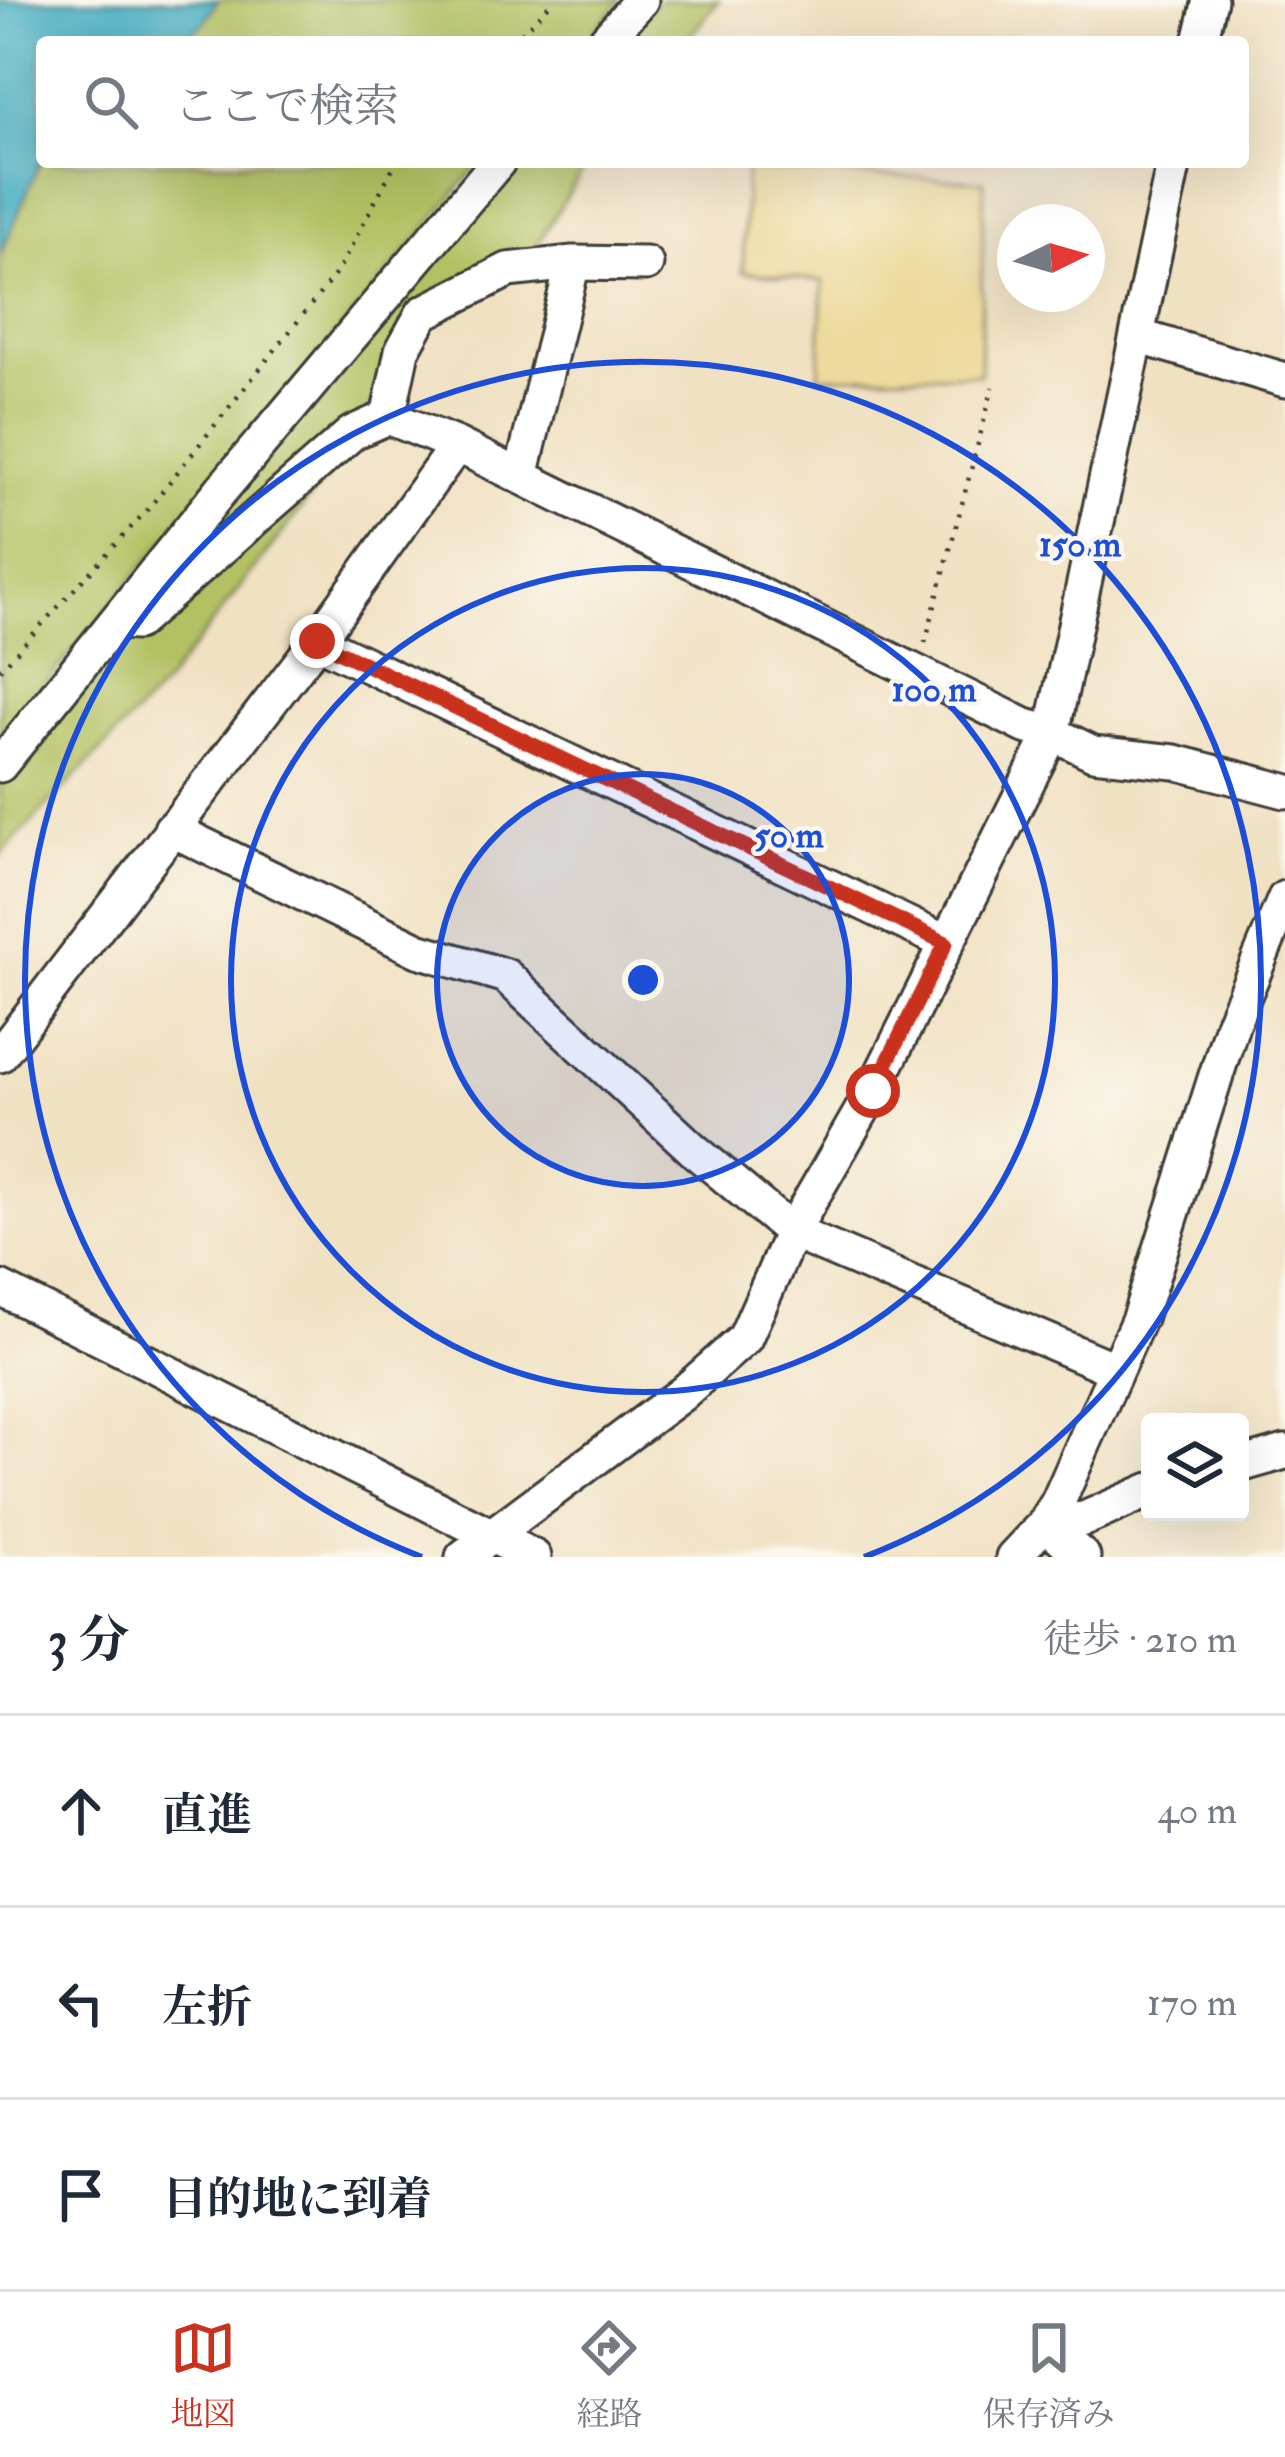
<!DOCTYPE html>
<html lang="ja">
<head>
<meta charset="utf-8">
<style>
  :root { --surface:#fff; --page:#f2f2f3; --text:#1f2937; --muted:#747a83; --line:#e0e1e3; --accent:#c8321e }
  body { margin:0; font-family:"IM FELL Double Pica","Noto Serif JP",serif; background:var(--page); color:var(--text) }
  .controls { position:absolute; right:36px; bottom:36px; display:grid; overflow:hidden; border-radius:12px; box-shadow:0 12px 48px #0002 }
  .controls button { width:108px; height:108px; display:grid; place-items:center; padding:0; border:0; border-bottom:3px solid var(--line); background:var(--surface); color:var(--text); font:60px sans-serif }
  .compass { position:absolute; left:997px; top:204px; width:108px; height:108px; border-radius:50%; background:var(--surface); box-shadow:0 12px 48px #0002; rotate:85deg }
  .stop { position:absolute; width:36px; height:36px; margin:-27px; border:9px solid #c8321e; border-radius:50%; background:#fff }
  .stop.end { background:#c8321e; border-color:#fff; box-shadow:0 3px 12px #0008 }
  .list { margin:0; padding:0; list-style:none }
  h2 { display:flex; justify-content:space-between; align-items:center; height:156px; margin:0; padding:0 48px; font-size:51px }
  h2 small { font-size:39px; font-weight:400; color:var(--muted) }
  .list li { display:grid; grid-template-columns:78px 1fr auto; gap:36px; align-items:center; box-sizing:border-box; height:192px; padding:0 48px; border-top:3px solid var(--line) }
  .list b { display:block; font-size:45px; white-space:nowrap }
  .list em { font-size:39px; font-style:normal; color:var(--muted) }
  .icon { flex:none; width:66px; height:66px; fill:none; stroke:currentColor; stroke-width:2; stroke-linecap:round; stroke-linejoin:round }
  .map { position:relative; flex:none; width:1285px; height:1557px; overflow:hidden }
  .search { position:absolute; background:var(--surface); box-shadow:0 12px 48px #0002; left:36px; right:36px; top:36px; height:132px; display:flex; align-items:center; gap:30px; box-sizing:border-box; padding:0 42px; border-radius:12px; color:var(--muted); font-size:45px }
  .sheet { height:732px; background:var(--surface) }
  nav { display:flex; justify-content:space-around; align-items:center; box-sizing:border-box; height:168px; border-top:3px solid var(--line); background:var(--surface); font-size:33px; color:var(--muted) }
  nav a { display:grid; justify-items:center; gap:6px }
  nav .on { color:var(--accent) }
  .map>svg:first-child { display:block }
  .green { fill:#b3c163; stroke:#686e40; stroke-width:3 }
  .sand { fill:#eeda9e; stroke:#857b5d; stroke-width:3 }
  .water { fill:#43adc2; stroke:#30646f; stroke-width:3 }
  .lines { fill:none; stroke-linecap:round; stroke-linejoin:round }
  .minor-casing { stroke:#3c3a35; stroke-width:39 }
  .path { stroke:#3c3a35; stroke-width:4.5; stroke-dasharray:3 9; stroke-linecap:butt }
  .minor { stroke:#fff; stroke-width:33 }
  .route { stroke:#c8321e; stroke-width:15 }
  .ring { fill:none; stroke:#1d4ed8; stroke-width:6 }
  .centre { fill:#1d4ed8; stroke:#fbf7ec; stroke-width:6 }
  .ring-label { font-size:36px; text-anchor:middle; font-weight:bold; fill:#1d4ed8; stroke:#fbf7ec; stroke-width:9; stroke-linejoin:round; paint-order:stroke }
</style>
</head>
<body>
<div class="map">
<svg width="1285" height="1557" viewBox="0 0 1285 1557">
  <rect width="100%" height="100%" fill="#fbf7ec"/>
  <filter id="ink" filterUnits="userSpaceOnUse"><feTurbulence type="fractalNoise" baseFrequency=".00833" numOctaves="2"/><feDisplacementMap in="SourceGraphic" scale="24" xChannelSelector="R" yChannelSelector="G"/><feConvolveMatrix kernelMatrix="1 2 1 2 8 2 1 2 1" color-interpolation-filters="sRGB"/></filter>
  <filter id="wash" filterUnits="userSpaceOnUse"><feTurbulence type="fractalNoise" baseFrequency=".004" numOctaves="4" result="noise"/><feDisplacementMap in="SourceGraphic" scale="48" xChannelSelector="R" yChannelSelector="G"/><feGaussianBlur stdDeviation="2.7" result="paint"/><feColorMatrix in="noise" values="0 0 0 0 0 0 0 0 0 0 0 0 0 0 0 0 0 1.4 0 .05"/><feComposite in="paint" operator="in"/></filter>
  <g filter="url(#wash)">
    <rect width="100%" height="100%" fill="#f0e1c2"/>
    <path class="green" d="M218 0H621L585 42H179L203 24Z
      M658 0H719L685 42H621Z
      M42 157V162H481L0 738V256Z
      M516 162H588L532 253 444 292 382 406 145 606 415 276Z
      M336 464 163 686 0 855V782L113 648 171 610Z"/>
    <path class="sand" d="M746 170 984 181 980 374 819 377 823 281 743 272Z"/>
    <path class="water" d="M0 0H218L203 24 179 42H42V157L0 256Z"/>
  </g>
  <g filter="url(#ink)">
    <g class="lines">
      <defs>
        <path id="minor" d="M604 42 641 0
          M1200 42 1210 0
          M1137 336 1285 380
          M388 417 402 351 423 313 508 270 573 263 646 264
          M521 476 573 263
          M118 622 136 623 352 433 388 417 457 445 1025 726 1052 733 1093 753 1175 762 1285 791
          M317 641 947 943
          M0 765 222 489 498 162
          M171 829 418 950 506 976 695 1151 792 1232 1116 1370
          M0 1055 317 641 457 445
          M0 1288 534 1557
          M1240 1465 1285 1452
          M1045 1523 1084 1519 1150 1490
          M1045 1523 1083 1557
          M463 1557 682 1394 745 1338 792 1232 873 1091 1052 733 1174 162
          M1013 1557 1045 1523 1058 1502 1139 1318 1233 1022 1285 898"/>
      </defs>
      <use href="#minor" class="minor-casing"/>
      <path class="path" d="M513 42 554 0
        M925 643 993 387
        M0 670 148 509 338 271 396 162"/>
      <use href="#minor" class="minor"/>
    </g>
  </g>
  <g class="lines" filter="url(#ink)">
    <path class="route" d="M317 641 946 943 873 1091"/>
  </g>
  <circle cx="643" cy="980" r="206" fill="#1d4ed8" fill-opacity=".12"/>
  <g class="ring">
    <circle cx="643" cy="980" r="206"/>
    <circle cx="643" cy="980" r="412"/>
    <path d="M422 1557A618 618 0 1 1 864 1557"/>
  </g>
  <circle cx="643" cy="980" r="18" class="centre"/>
  <g class="ring-label">
    <text x="1080" y="556">150 m</text>
    <text x="934" y="701">100 m</text>
    <text x="789" y="847">50 m</text>
  </g>
</svg>
<div class="controls">
<button><svg class="icon" aria-label="layers" viewBox="0 0 24 24"><path d="M12 4l9 5-9 5-9-5zM3 14l9 5 9-5"/></svg></button>
</div>
<svg class="compass" viewBox="-18 -18 36 36"><path d="M0-13l5 13h-10z" fill="#e53935"/><path d="M0 13l5-13h-10z" fill="#747a83"/></svg>
<div class="stop" style="left:873px;top:1091px"></div>
<div class="stop end" style="left:317px;top:641px"></div>
<div class="search"><svg class="icon" aria-label="search" viewBox="0 0 24 24"><circle cx="10" cy="10" r="6"/><path d="M15 15l6 6"/></svg>ここで検索</div>
</div>
<section class="sheet">
<h2>3 分<small>徒歩 · 210 m</small></h2>
<ul class="list">
<li><svg class="icon" aria-label="ahead" viewBox="0 0 24 24"><path d="M12 20V5M6 11l6-6 6 6"/></svg><div><b>直進</b></div><em>40 m</em></li>
<li><svg class="icon" aria-label="left" viewBox="0 0 24 24"><path d="M17 20v-9H6M10 6l-5 5 5 5"/></svg><div><b>左折</b></div><em>170 m</em></li>
<li><svg class="icon" aria-label="arrive" viewBox="0 0 24 24"><path d="M6 21V4h12l-3 4 3 4H6"/></svg><div><b>目的地に到着</b></div></li>
</ul>
</section>
<nav>
<a class="on"><svg class="icon" aria-label="map" viewBox="0 0 24 24"><path d="M3 6l6-2 6 2 6-2v14l-6 2-6-2-6 2zM9 4v14M15 6v14"/></svg>地図</a>
<a><svg class="icon" aria-label="directions" viewBox="0 0 24 24"><path d="M12 3l9 9-9 9-9-9zM9 14v-3h6M13 9l2 2-2 2"/></svg>経路</a>
<a><svg class="icon" aria-label="saved" viewBox="0 0 24 24"><path d="M7 4h10v16l-5-4-5 4z"/></svg>保存済み</a>
</nav>
</body>
</html>
